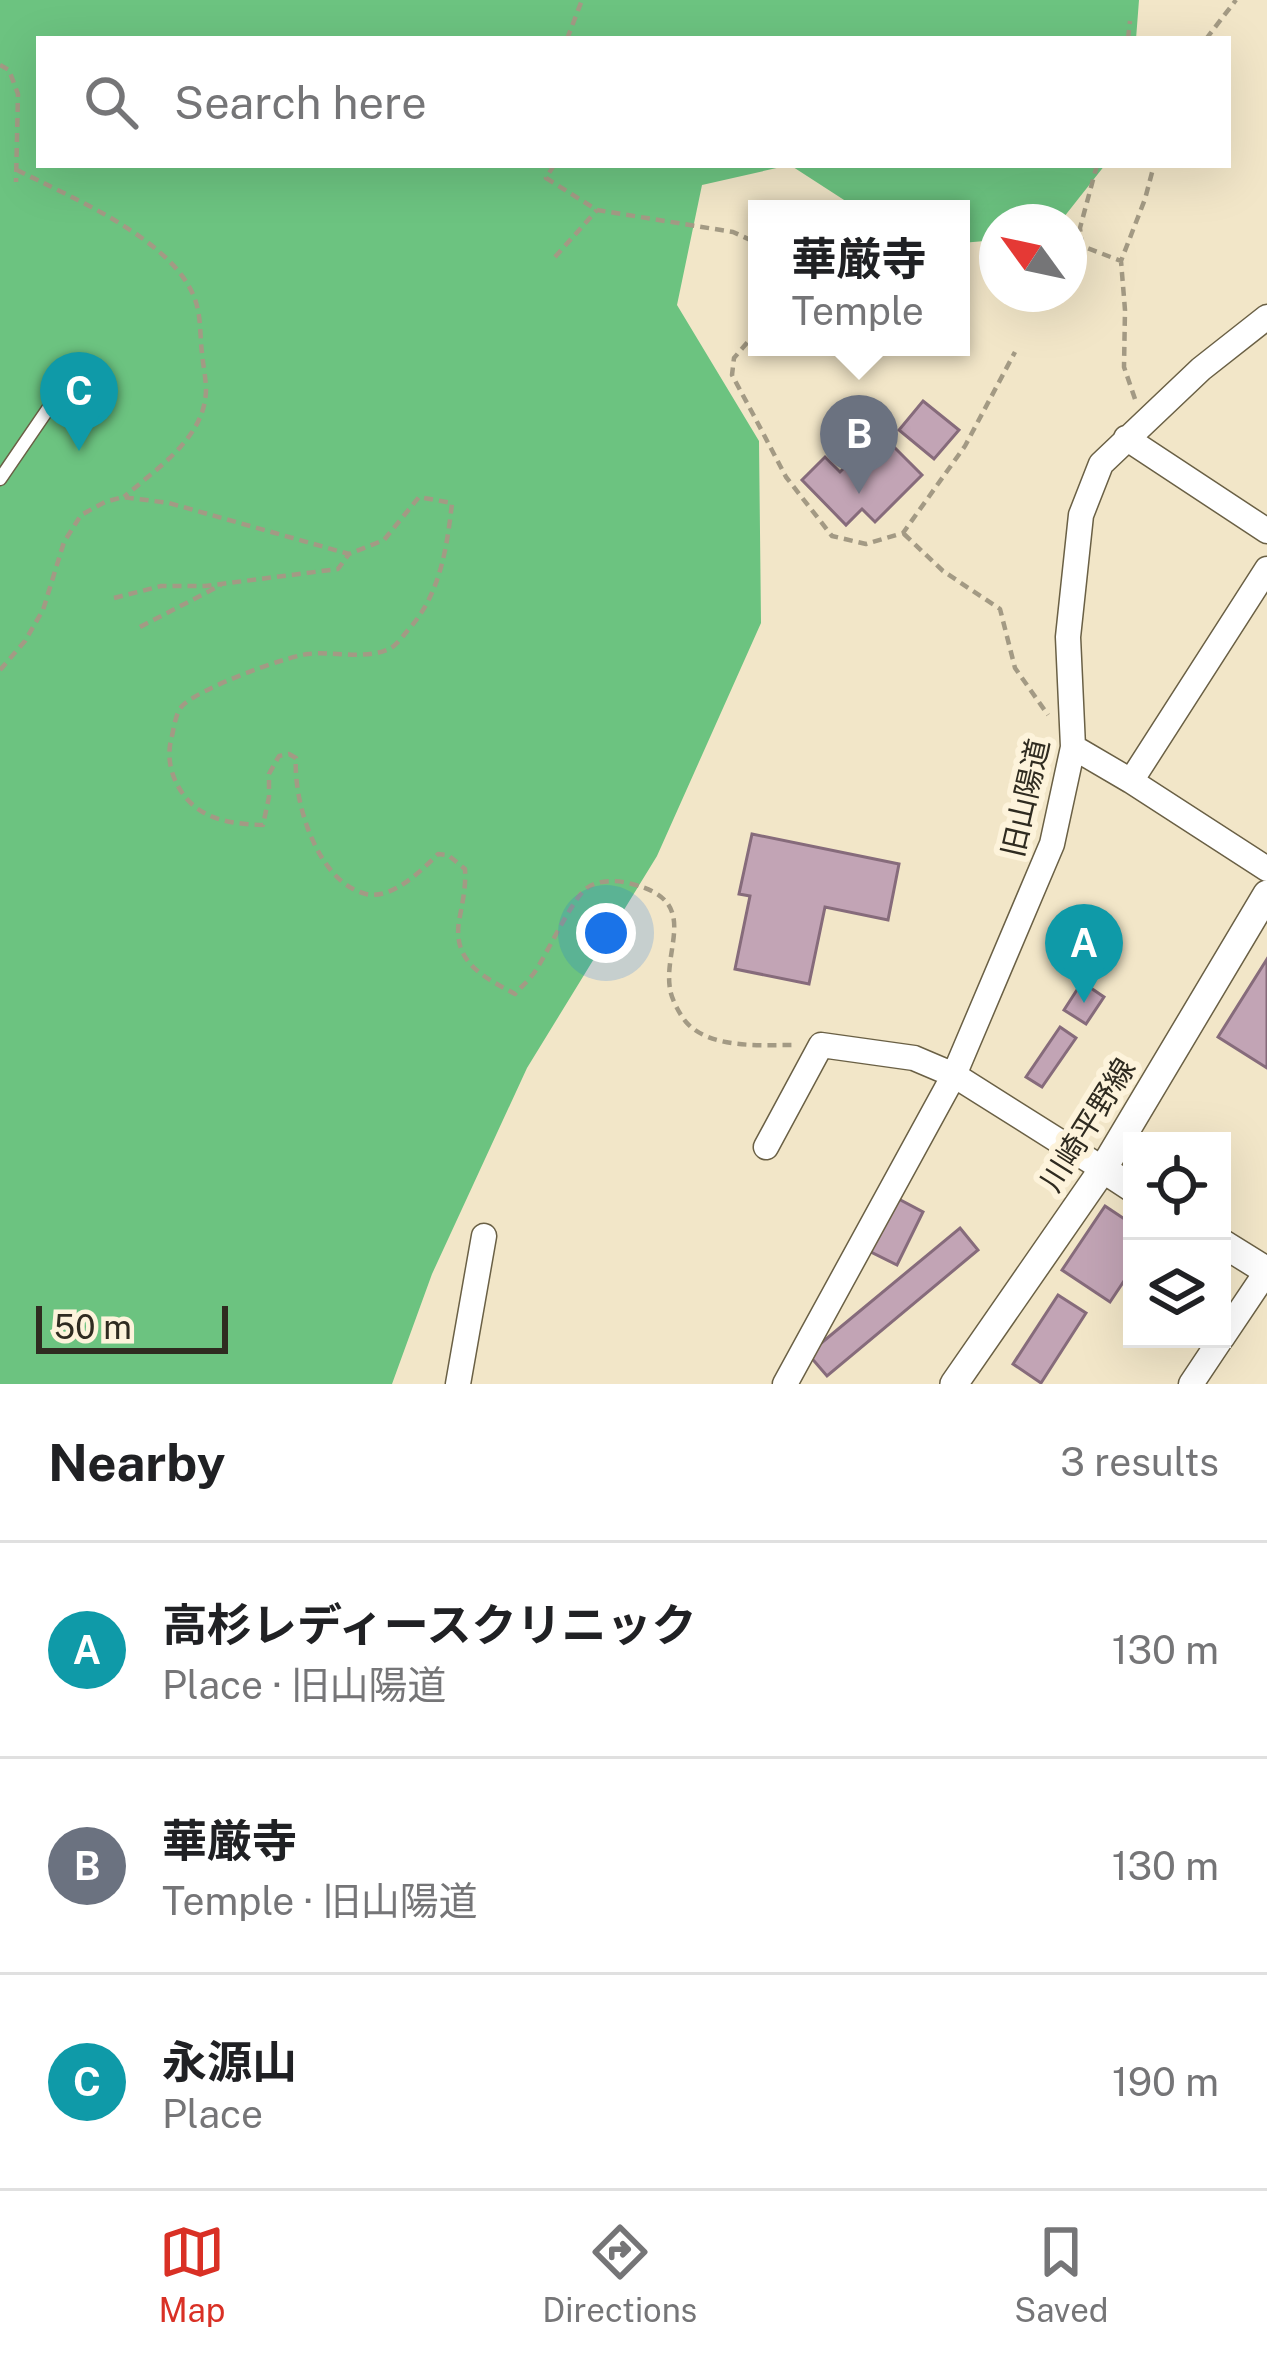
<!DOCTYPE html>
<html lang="en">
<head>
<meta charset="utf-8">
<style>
  :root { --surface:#fff; --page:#f6f6f6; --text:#202124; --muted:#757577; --line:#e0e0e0; --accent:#d93025 }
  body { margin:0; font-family:"Public Sans","Noto Sans JP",sans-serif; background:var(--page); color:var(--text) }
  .controls { position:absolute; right:36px; bottom:36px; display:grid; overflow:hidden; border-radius:0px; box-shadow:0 12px 48px #0002 }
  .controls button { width:108px; height:108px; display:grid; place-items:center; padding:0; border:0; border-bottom:3px solid var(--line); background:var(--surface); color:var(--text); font:60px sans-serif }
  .compass { position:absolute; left:979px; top:204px; width:108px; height:108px; border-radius:50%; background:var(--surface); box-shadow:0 12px 48px #0002; rotate:303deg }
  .scale { position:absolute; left:36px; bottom:30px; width:192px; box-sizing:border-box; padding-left:12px; border:6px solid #2f2b20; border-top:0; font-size:33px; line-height:42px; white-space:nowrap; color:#2f2b20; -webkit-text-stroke:9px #fdf3db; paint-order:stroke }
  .you { position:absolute; left:606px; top:933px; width:42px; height:42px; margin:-30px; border:9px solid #fff; border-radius:50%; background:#1a73e8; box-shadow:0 0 0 18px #1a73e833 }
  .badge { display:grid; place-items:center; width:78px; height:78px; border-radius:50%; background:var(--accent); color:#fff; font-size:39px; font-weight:700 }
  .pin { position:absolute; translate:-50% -99px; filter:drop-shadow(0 3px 6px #0008) }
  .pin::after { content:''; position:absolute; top:63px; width:42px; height:36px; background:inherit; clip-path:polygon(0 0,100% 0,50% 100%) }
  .popup { position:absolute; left:748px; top:200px; width:222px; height:156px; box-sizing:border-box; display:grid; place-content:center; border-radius:0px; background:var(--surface); filter:drop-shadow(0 3px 9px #0005); font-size:39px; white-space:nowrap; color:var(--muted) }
  .popup b { font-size:45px; color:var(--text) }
  .popup::after { content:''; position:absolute; left:50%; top:100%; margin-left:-24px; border:24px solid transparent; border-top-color:var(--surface) }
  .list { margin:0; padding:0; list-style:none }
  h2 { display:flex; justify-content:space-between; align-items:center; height:156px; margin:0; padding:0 48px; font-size:51px }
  h2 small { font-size:39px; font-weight:400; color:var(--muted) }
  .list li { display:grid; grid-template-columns:78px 1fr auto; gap:36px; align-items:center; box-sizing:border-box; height:216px; padding:0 48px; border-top:3px solid var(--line) }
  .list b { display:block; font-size:45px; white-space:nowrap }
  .list p { margin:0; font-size:39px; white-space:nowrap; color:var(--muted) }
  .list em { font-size:39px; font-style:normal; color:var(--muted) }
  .icon { flex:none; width:66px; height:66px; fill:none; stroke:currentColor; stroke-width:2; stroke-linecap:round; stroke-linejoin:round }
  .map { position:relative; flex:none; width:1267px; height:1384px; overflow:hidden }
  .search { position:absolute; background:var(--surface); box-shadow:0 12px 48px #0002; left:36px; right:36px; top:36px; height:132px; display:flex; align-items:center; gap:30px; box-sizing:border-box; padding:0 42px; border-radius:0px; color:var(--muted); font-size:45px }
  .sheet { height:804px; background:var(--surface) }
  nav { display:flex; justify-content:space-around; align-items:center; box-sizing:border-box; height:168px; border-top:3px solid var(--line); background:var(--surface); font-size:33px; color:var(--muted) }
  nav a { display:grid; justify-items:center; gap:6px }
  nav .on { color:var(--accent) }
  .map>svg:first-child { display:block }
  .forest { fill:#6cc380 }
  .building { fill:#c2a4b5; stroke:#866b7b; stroke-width:3 }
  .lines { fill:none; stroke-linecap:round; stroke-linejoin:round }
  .service-casing { stroke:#6a6045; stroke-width:15 }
  .minor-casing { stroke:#6a6045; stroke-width:27 }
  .tertiary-casing { stroke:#6a6045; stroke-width:30 }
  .path { stroke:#a39a84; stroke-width:4.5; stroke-dasharray:9 6; stroke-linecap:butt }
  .service { stroke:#fff; stroke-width:12 }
  .minor { stroke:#fff; stroke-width:24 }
  .tertiary { stroke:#fff; stroke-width:27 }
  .labels { text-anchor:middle; stroke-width:12; stroke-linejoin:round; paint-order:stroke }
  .street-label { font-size:30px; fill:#2f2b20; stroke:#fdf3db }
</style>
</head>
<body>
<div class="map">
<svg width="1267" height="1384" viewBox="0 0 1267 1384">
  <rect width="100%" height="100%" fill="#f2e6c8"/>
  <path class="forest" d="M0 0H1139L1136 39H39V165H1105L1060 222H997V240L961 243V209H858L790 165 702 185 677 305 759 441 761 623 657 856 527 1068 432 1274 392 1384H0Z"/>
  <path class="building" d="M923 401 959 430 934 459 899 430Z
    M888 441 922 475 875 522 862 509 846 525 802 480 825 457 840 472 855 457 869 460Z
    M752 834 899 864 888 920 825 907 809 984 735 969 750 896 739 894Z
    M1267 959V1068L1218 1037Z
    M1082 982 1104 997 1086 1024 1064 1010Z
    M1060 1027 1076 1038 1042 1087 1026 1077Z
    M893 1196 923 1212 897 1265 867 1250Z
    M1105 1206 1132 1224V1269L1110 1302 1062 1270Z
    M960 1228 978 1250 827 1376 808 1354Z
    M1058 1295 1086 1313 1041 1383 1013 1364Z"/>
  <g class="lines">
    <defs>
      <path id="service" d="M0 479 50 406"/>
      <path id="minor" d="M1126 438 1267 531
        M1073 747 1131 781 1267 869
        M1131 781 1267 569
        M766 1147 821 1045 914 1058 954 1075 1103 1169
        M1222 1338 1267 1271
        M458 1384 484 1236
        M785 1384 954 1075 1052 844 1073 747 1068 637 1081 515 1101 464 1201 369 1267 317
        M1191 1384 1221 1339"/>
      <path id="tertiary" d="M1103 1169 1132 1188
        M1222 1243 1267 1271
        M954 1384 1103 1169 1267 894"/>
    </defs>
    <use href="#service" class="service-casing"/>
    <use href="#minor" class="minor-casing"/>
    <use href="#tertiary" class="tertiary-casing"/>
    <path class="path" d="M567 39 582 0
      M1128 39 1130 21
      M1206 39 1236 0
      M0 65 9 70 18 94 16 182
      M554 165 546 178 597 210 733 232 757 243
      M1097 165 1080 228 1082 246 1121 261
      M17 170C72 198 181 242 197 306 201 321 200 338 202 353 203 365 206 378 206 390 205 438 157 468 124 497
      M555 257 597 210
      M757 331 734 358 732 375 753 414 786 477 832 536 866 544 903 533 965 446 1015 352
      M1135 399 1124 367 1125 310 1121 261 1145 199 1154 165
      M904 534 943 571 1000 609 1015 668 1048 715
      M114 598 161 586H205L338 569 349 554
      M140 627 221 585
      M0 670 25 641 43 610 64 542 81 515 105 502 123 497 169 503 349 554 384 540 419 497 452 503C447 548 440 595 408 630 403 636 396 646 389 649 365 660 333 651 308 654 284 657 198 689 182 706 175 714 174 729 171 740 166 761 173 783 187 799 206 821 235 824 263 825L269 797V774L279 756 289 754 296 758C293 801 317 882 366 894 392 900 421 871 438 854L448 855 465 869C466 887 463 899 460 916 450 961 482 976 515 994 521 987 528 981 534 973 546 956 573 897 587 888 600 879 618 880 632 884 701 901 663 947 670 989 671 998 680 1015 686 1022 710 1049 759 1045 792 1045"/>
    <use href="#service" class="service"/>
    <use href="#minor" class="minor"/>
    <use href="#tertiary" class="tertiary"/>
  </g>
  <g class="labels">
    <g class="street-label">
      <text transform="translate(1026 798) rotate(-77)" y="10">旧山陽道</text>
      <text transform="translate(1088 1125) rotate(-58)" y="10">川崎平野線</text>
    </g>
  </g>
</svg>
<div class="controls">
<button><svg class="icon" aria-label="locate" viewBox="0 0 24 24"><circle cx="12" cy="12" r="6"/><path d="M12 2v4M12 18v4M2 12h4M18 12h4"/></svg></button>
<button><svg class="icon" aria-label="layers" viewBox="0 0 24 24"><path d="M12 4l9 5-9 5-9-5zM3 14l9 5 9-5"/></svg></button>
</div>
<svg class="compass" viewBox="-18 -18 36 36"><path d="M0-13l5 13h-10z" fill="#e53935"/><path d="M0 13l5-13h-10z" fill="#757577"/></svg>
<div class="scale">50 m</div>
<div class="you"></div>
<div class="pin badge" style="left:1084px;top:1003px;background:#0f9aa8">A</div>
<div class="pin badge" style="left:859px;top:494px;background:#6b7280">B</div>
<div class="popup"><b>華厳寺</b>Temple</div>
<div class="pin badge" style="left:79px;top:451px;background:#0f9aa8">C</div>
<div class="search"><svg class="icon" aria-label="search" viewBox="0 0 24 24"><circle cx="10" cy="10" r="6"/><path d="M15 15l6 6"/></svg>Search here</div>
</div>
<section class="sheet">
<h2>Nearby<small>3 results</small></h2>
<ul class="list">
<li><span class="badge" style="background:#0f9aa8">A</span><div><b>高杉レディースクリニック</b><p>Place · 旧山陽道</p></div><em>130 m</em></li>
<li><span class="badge" style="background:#6b7280">B</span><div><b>華厳寺</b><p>Temple · 旧山陽道</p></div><em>130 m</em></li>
<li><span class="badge" style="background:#0f9aa8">C</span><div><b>永源山</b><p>Place</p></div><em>190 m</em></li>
</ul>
</section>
<nav>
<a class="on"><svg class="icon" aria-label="map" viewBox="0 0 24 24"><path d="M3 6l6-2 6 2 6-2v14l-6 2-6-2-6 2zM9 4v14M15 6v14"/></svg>Map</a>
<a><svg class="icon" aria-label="directions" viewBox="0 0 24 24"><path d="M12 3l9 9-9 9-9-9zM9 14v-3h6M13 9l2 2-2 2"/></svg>Directions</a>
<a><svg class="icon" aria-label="saved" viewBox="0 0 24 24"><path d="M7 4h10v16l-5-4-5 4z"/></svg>Saved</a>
</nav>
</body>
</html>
